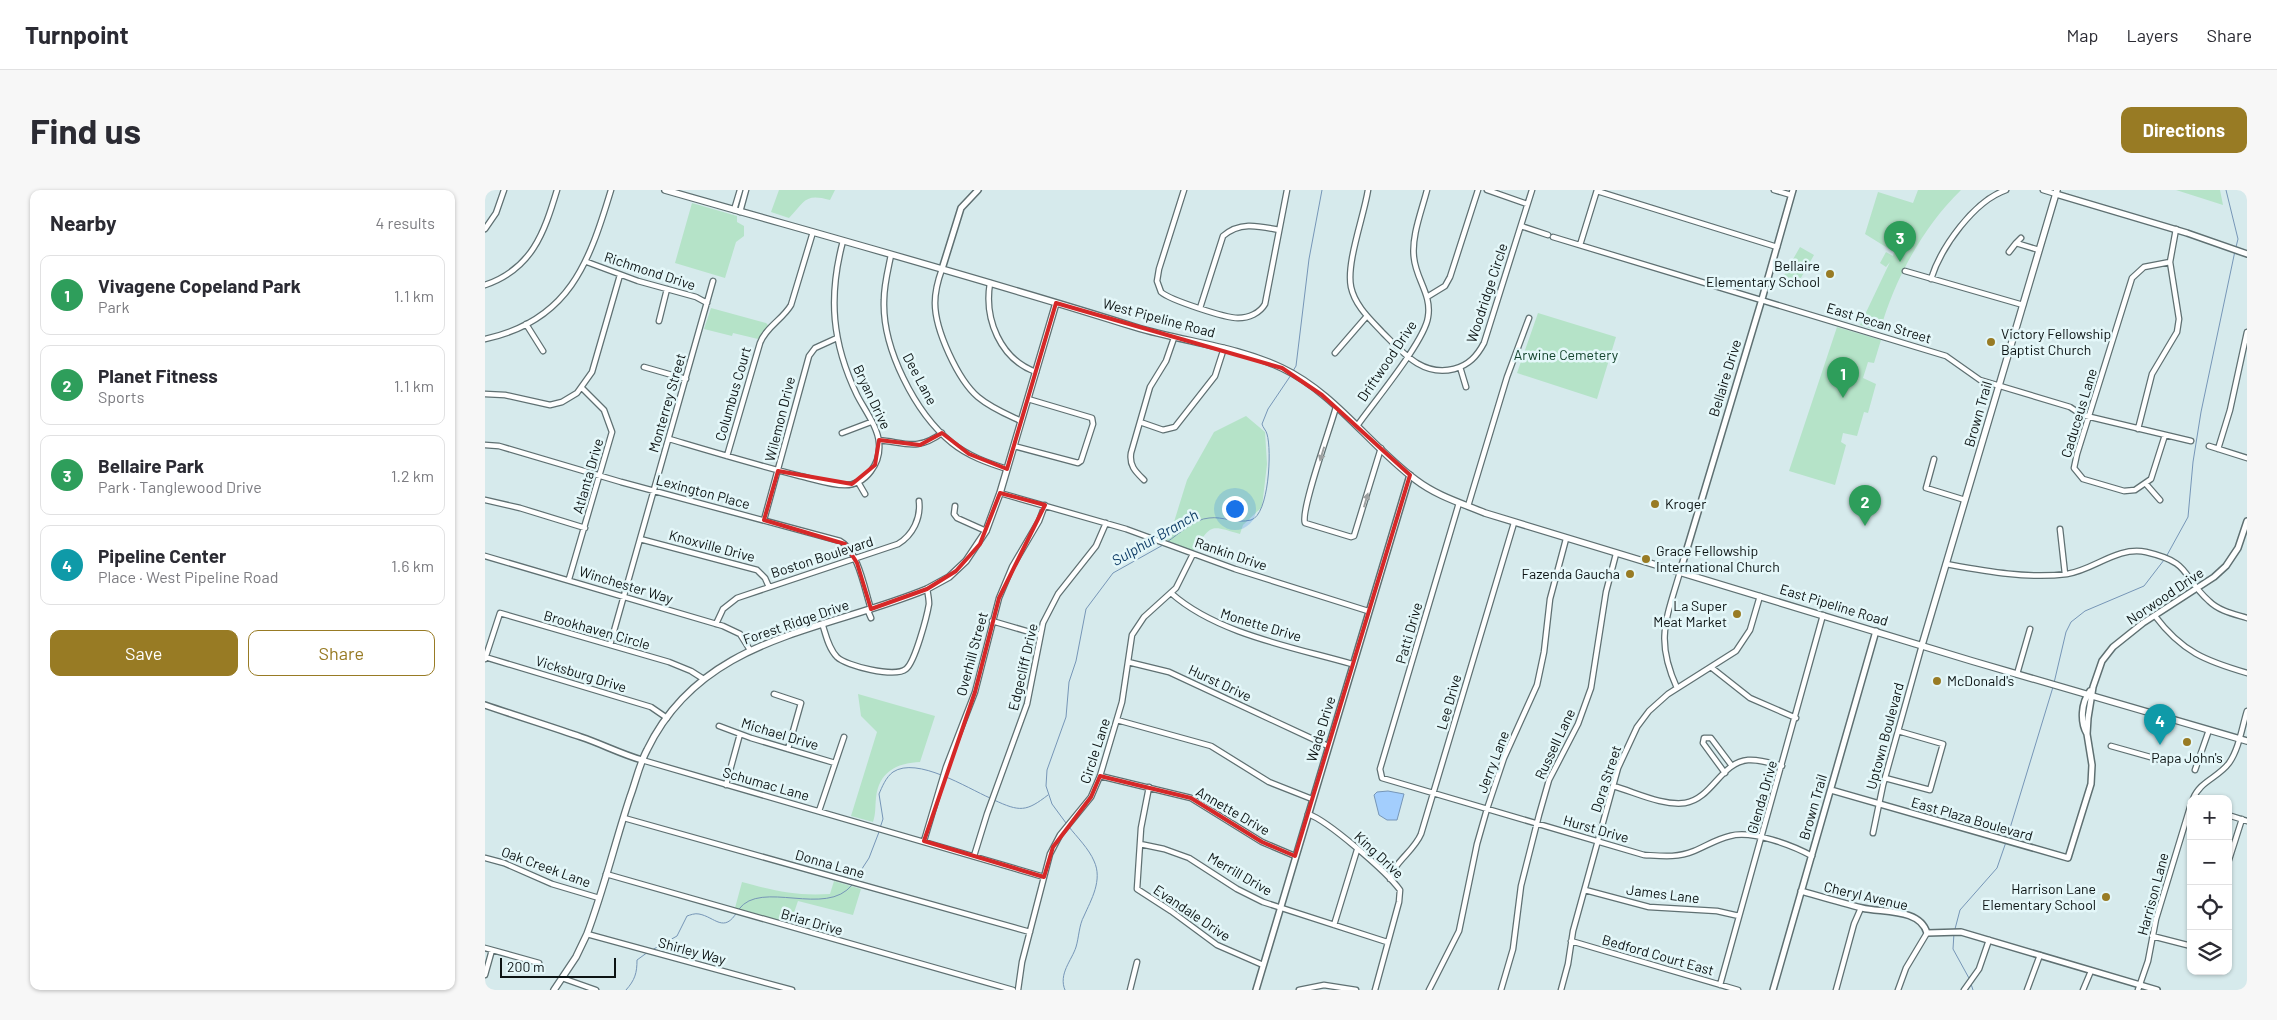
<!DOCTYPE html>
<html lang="en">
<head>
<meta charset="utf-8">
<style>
  :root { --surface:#fff; --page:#f7f7f7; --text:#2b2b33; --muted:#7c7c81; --line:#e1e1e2; --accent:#987b24 }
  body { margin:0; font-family:Barlow,sans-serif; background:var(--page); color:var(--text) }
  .controls { position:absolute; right:15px; bottom:15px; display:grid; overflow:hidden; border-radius:10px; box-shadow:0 1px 4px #0004 }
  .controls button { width:45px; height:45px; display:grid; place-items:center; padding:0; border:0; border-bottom:1px solid var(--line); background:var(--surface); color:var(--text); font:25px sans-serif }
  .scale { position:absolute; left:15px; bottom:12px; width:116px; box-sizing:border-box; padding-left:5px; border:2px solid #0c1313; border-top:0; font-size:14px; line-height:18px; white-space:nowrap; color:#0c1313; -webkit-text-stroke:4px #e4f7f9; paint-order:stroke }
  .you { position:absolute; left:749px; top:318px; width:18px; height:18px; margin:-12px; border:4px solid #fff; border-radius:50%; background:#1a73e8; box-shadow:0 0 0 8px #1a73e833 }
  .badge { display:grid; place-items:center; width:32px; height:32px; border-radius:50%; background:var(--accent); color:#fff; font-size:16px; font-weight:700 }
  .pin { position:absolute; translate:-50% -41px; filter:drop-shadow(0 1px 2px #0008) }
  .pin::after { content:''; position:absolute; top:26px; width:18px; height:15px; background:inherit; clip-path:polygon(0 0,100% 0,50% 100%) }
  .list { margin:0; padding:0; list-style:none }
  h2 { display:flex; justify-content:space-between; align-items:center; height:65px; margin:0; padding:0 20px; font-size:21px }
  h2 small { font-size:16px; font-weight:400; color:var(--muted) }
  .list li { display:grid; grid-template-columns:32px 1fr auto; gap:15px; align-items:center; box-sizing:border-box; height:80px; margin:0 10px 10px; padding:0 10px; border:1px solid var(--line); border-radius:10px }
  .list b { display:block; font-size:19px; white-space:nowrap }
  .list p { margin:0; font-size:16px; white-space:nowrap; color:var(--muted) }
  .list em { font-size:16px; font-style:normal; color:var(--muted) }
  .actions { display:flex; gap:10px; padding:15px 20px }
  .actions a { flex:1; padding:11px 0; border:1px solid var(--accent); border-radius:10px; text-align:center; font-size:18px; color:var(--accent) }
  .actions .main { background:var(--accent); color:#fff }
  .icon { flex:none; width:28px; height:28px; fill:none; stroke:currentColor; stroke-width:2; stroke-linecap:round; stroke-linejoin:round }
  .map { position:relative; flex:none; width:1762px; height:800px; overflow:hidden; border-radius:10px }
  header { display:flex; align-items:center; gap:30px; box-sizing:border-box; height:70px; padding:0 25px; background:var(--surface); border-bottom:1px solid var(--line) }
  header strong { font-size:24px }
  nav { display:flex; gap:28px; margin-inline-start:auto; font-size:18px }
  .intro { display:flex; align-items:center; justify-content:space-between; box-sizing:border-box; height:120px; padding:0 30px }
  h1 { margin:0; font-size:35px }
  .button { padding:12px 22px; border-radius:10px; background:var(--accent); color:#fff; font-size:18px; font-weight:700 }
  main { display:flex; gap:30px; padding:0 30px }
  aside { flex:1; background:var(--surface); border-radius:10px; box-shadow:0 1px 4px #0004 }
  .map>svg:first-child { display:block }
  .green { fill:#b5e3c8 }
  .water { fill:#a3cefd; stroke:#7696b7 }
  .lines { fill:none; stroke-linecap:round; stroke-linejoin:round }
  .stream { stroke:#7696b7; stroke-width:1 }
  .minor-casing { stroke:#5f7072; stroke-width:7 }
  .tertiary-casing { stroke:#5f7072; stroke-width:8 }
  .secondary-casing { stroke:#5f7072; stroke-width:8 }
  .minor { stroke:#fff; stroke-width:4.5 }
  .tertiary { stroke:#fff; stroke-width:5 }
  .secondary { stroke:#fff; stroke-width:5.5 }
  .oneway { fill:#9ea1a1 }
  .marked { fill:none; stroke:#d62828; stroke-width:4; stroke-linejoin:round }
  .poi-dot { fill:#987b24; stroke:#e4f7f9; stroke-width:2 }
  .labels { text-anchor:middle; stroke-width:5; stroke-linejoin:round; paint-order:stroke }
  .poi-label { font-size:14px; fill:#0c1313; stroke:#e4f7f9; text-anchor:end }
  .street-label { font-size:14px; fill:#0c1313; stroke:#e4f7f9 }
  .park-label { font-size:14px; fill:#13432c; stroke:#e4f7f9 }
  .water-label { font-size:15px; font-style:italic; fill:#103d67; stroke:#e4f7f9 }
</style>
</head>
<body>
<header>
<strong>Turnpoint</strong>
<nav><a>Map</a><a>Layers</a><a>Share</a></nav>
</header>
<div class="intro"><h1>Find us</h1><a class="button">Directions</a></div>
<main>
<aside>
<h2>Nearby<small>4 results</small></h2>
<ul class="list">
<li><span class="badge" style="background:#2e9e5b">1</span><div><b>Vivagene Copeland Park</b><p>Park</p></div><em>1.1 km</em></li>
<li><span class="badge" style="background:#2e9e5b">2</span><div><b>Planet Fitness</b><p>Sports</p></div><em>1.1 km</em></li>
<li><span class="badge" style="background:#2e9e5b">3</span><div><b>Bellaire Park</b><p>Park · Tanglewood Drive</p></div><em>1.2 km</em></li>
<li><span class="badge" style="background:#0f9aa8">4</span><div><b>Pipeline Center</b><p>Place · West Pipeline Road</p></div><em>1.6 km</em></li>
</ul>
<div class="actions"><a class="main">Save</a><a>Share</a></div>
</aside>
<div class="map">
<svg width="1762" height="800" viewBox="0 0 1762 800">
  <rect width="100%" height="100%" fill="#d6eaec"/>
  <path class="green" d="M294 0H350L345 10C320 3 320 11 304 28L286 22Z
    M1433 0H1476C1438 37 1409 90 1395 141L1375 135 1405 72 1401 77 1395 73 1401 62 1408 66 1409 62 1380 44 1393 2 1428 13Z
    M1691 0H1735L1738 15Z
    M207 13 252 26V32L259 36V46L251 52 240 88 190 73Z
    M1315 57 1329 65 1313 93 1299 85Z
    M226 118 281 133 284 136 273 149 248 143 247 146 219 139Z
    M1053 123 1131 147 1112 209 1032 183Z
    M1352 137 1396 150 1389 173 1383 172 1378 188 1391 194 1383 223 1379 222 1372 246 1358 243 1356 252 1361 255 1350 295 1304 281Z
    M761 226 780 242 782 274 777 317 758 335 755 344C723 334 727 335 708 361L673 348 689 332 702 290 729 242Z
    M373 504 450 526 435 572C411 573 394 582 391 608 390 617 391 623 388 632L366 626 392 542 376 526Z
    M349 691 376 699 368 725 313 711 305 734 250 718 257 692C290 701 310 706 345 704Z"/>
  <path class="water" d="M903 601 919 604 912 630H902L894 625 889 605 892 602Z"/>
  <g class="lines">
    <path class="stream" d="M1741 0 1753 49 1751 57
      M808 181 811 176 824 69 837 0
      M682 352C694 344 709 329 724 328 738 326 751 334 766 330 784 325 787 260 782 244 781 240 778 238 777 234L783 219 806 185
      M1681 367 1703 327 1708 272 1716 222 1750 61
      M1569 493 1581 442 1586 432 1600 421 1659 396 1679 370
      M509 610C535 622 541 622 563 605
      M581 633 567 614 561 596 562 580 581 527 584 492 591 471 601 419 628 383 678 355
      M395 638 398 629 394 604C397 597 401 587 408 582 432 566 482 598 505 608
      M1522 648 1568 497
      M369 691 384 668 394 642
      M254 719C276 689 341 728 367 695
      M1470 739 1475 720 1512 678 1521 652
      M1469 743 1468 759 1485 790
      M167 760 192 746 202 726C205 725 210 723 214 724 230 727 239 744 252 722
      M1486 794 1488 800
      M141 800C150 790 152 783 152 770L163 762
      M580 800C573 784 587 770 591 757 594 747 594 735 599 726 606 710 618 690 609 671 604 659 592 647 584 637"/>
    <defs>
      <path id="minor" d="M699 0 674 79 672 91 676 102C685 110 740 128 753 128 764 128 775 123 780 114L802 0
        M883 0C879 26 861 73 866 97 870 116 886 130 898 143 918 163 938 187 969 179 984 175 992 166 999 153L1047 0
        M1002 0 1042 14
        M1289 0 1306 5
        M1558 0 1571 4
        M1112 1 1292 57
        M249 20 255 0
        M255 22 261 0
        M1036 36 1063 45
        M0 39 11 23 19 0
        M1068 47 1461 166 1495 190 1585 217 1597 225 1706 251
        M1531 53 1536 48
        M1095 55 1112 0
        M1524 62 1531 53 1554 60
        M406 65C403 80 399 95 399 110 397 158 430 223 467 253 483 266 503 273 522 279
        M102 72 153 91 211 107 222 113
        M457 79C453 90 450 102 450 113 450 140 473 190 493 207 506 218 521 224 536 231
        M1420 81 1538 115
        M1446 89C1456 57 1489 11 1521 0
        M505 93C499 129 515 169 551 182
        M0 95C47 79 59 43 72 0
        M942 107 960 96 965 87 993 0
        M715 118 738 46C755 31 774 36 794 40
        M174 131 182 99
        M41 134 58 161
        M0 149C84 131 104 73 126 0
        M850 163 882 126
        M159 177 201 189
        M975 177 981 197
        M0 204 20 205 65 215 77 212 92 203 107 182 135 85
        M851 217C846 236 815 321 820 333L866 347 869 346 896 258
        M655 232 678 240 690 237 730 186 739 158
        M872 236C888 213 940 151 943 127 947 105 931 89 929 68 926 47 937 20 942 0
        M1653 239 1667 184 1692 142 1694 129 1685 72 1691 39
        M357 243 386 232
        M1680 245 1666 289 1650 300 1639 301 1598 289 1589 278 1592 264 1647 88 1659 77 1685 72
        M184 249C228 262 271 275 315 286 329 289 345 295 360 295 381 295 396 273 394 253 393 237 379 219 372 205 347 153 343 107 358 51
        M394 250C422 253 432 261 457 243
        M0 255 14 256 136 292 355 351C373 360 380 401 386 419
        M529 256 593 273 596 271 608 234 607 228 543 209
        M1724 256 1762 268
        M1733 259 1745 220 1762 142
        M242 266 275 153C281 137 298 129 306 115L328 42
        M1449 269 1441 298 1480 310
        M659 290C651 282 644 276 646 263L665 197 681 171 689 148
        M373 292 380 304
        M1661 294 1675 310
        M515 303 641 339 750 379 883 421
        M0 310 35 318 100 338
        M974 313 895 579 897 588 1159 665C1177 666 1192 668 1209 661 1221 656 1232 649 1245 646 1267 640 1307 655 1327 666
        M470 316 469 324 472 328 501 341
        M983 316 1022 187 1044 128
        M279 330 324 166 330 158 352 148
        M1575 339 1580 384
        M155 349 272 380 280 388 284 397
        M0 366 238 436 255 444 265 460
        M1461 374C1500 381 1542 389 1582 384 1609 380 1632 356 1661 362 1708 373 1695 385 1724 411 1734 421 1749 424 1762 428
        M84 389 127 242 119 220 97 198
        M686 403C732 444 808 457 867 474
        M383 421 386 428
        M1670 426C1697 462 1721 471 1762 483
        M507 431 555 445
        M231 434 238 419 252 408 413 354C428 345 436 328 434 311
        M338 436C341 446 344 459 352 467 361 476 410 488 421 479 430 472 442 426 444 414 444 409 443 404 442 399
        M125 455 228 91
        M0 467 166 517 182 528
        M0 469 15 423 184 472 206 481 217 488
        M643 472 684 482 843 556
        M1227 478 1265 508 1311 528
        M1532 484 1545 439
        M1192 498C1170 450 1181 430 1195 382
        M289 504 316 513 303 559
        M632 530 726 556 784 592 827 609
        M234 536 266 548 350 573
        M1626 556 1683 572
        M157 570 559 687
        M1710 580 1724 540
        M1240 583 1218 553 1219 548H1226L1247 576
        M615 586 706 608 777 652 810 666
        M1400 588 1445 600 1458 554 1413 541
        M241 595 255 544
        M1128 596C1150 602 1177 616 1200 613 1227 609 1236 572 1263 570 1274 569 1286 573 1297 576
        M664 597 656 638 652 699 686 721 732 755 778 775
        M1708 609C1715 591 1733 588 1744 573 1754 559 1757 537 1762 521
        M334 621 359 547
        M823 624C842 630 902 682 915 700L914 712 890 800
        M1743 625 1762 631
        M139 628 545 742
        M1388 643 1398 595 1437 455
        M439 651 461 577 490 502 514 408 527 377 554 331 560 315
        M655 654 679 659 704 668 752 699 778 712 902 752
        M489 666 502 624 542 514 558 433 573 404 611 356 621 333
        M0 668 19 673 67 694 114 708
        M1743 673 1757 629
        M121 684 528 800
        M905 689C909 672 929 661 936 644L1029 333
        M1100 700 1164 717 1232 721 1254 726
        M849 735 872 660
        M102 744 307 800
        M1667 746 1706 756
        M1086 751 1253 800
        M0 758 54 773
        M0 785 7 760
        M77 788 111 800
        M1235 795 1338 425
        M533 800 537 772 565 664 575 645 606 607 615 586 637 512 647 445 659 427 691 398 708 364
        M645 800 652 772
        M814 800 839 795 871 800
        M944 800 974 741 992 654 1002 619 1019 568 1052 495 1059 462 1065 409 1081 349
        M1016 800 1028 759 1036 696 1054 625 1064 590 1093 534 1106 498 1121 402 1131 364
        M1076 800 1083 774 1088 741 1133 578 1152 537 1164 521 1183 504 1251 461 1265 440 1275 406
        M1351 800 1369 734 1376 718
        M1413 800 1421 778 1442 743
        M1479 800 1494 779 1504 750
        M1542 800 1555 765
        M1598 800 1606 781
        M1653 800 1663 771 1671 729 1706 614"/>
      <path id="tertiary" d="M1571 4 1702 43 1762 64
        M457 79 476 18 493 0
        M1195 382 1277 109 1308 0
        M0 515C32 526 64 536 96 547 117 554 136 564 157 570
        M1602 544C1595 532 1596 513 1605 501
        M1346 600 1583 668 1606 594 1607 575 1602 544 1603 528 1608 497 1617 471 1628 457 1658 433 1729 387 1741 376 1753 358 1762 331
        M1316 701C1337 707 1357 713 1377 718 1397 723 1435 718 1442 743L1476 742 1672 800
        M771 800 925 285
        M1288 800 1391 441"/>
      <path id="secondary" d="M180 0C337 45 495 88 650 137 699 152 751 156 797 178 850 203 885 256 931 290 952 306 976 313 1000 323L1487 471 1762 551
        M1437 455 1572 0
        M69 800 91 767 102 744C119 699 130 652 145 607 151 591 154 575 162 560 217 446 338 442 442 399L464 387 481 371 501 341 515 303 571 113"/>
    </defs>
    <use href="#minor" class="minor-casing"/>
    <use href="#tertiary" class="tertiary-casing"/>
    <use href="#secondary" class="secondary-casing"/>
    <use href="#minor" class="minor"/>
    <use href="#tertiary" class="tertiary"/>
    <use href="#secondary" class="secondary"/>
  </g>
  <defs><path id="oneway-solid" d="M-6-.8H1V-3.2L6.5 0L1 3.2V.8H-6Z" transform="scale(1.25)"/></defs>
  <g class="oneway">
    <use href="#oneway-solid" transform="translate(837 264) rotate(107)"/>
    <use href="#oneway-solid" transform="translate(881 310) rotate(-74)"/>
  </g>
  <path class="marked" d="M571 113 797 178 837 205 925 285 810 666 777 652 706 608 615 586 606 607 568 657 559 687 439 651 490 502 514 408 560 315 515 303 495 354 471 381 442 399 386 419 372 373 360 354 279 330 293 281 367 294 390 275 394 250 435 255 457 243 484 264 522 279Z"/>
  <g class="poi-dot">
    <circle cx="1345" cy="84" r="5"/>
    <circle cx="1506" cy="152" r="5"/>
    <circle cx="1170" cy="314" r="5"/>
    <circle cx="1161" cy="369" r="5"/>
    <circle cx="1145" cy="384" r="5"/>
    <circle cx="1252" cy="424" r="5"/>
    <circle cx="1452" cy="491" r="5"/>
    <circle cx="1702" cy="552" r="5"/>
    <circle cx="1621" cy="707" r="5"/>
  </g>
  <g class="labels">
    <g class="poi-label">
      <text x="1335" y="81">Bellaire<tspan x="1335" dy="16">Elementary School</tspan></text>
      <text x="1516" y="149" text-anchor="start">Victory Fellowship<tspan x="1516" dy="16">Baptist Church</tspan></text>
      <text x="1180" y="319" text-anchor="start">Kroger</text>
      <text x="1171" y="366" text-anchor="start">Grace Fellowship<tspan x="1171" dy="16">International Church</tspan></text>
      <text x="1135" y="389">Fazenda Gaucha</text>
      <text x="1242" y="421">La Super<tspan x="1242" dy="16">Meat Market</tspan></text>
      <text x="1462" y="496" text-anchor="start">McDonald's</text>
      <text x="1702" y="573" text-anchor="middle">Papa John's</text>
      <text x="1611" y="704">Harrison Lane<tspan x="1611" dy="16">Elementary School</tspan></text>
    </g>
    <g class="street-label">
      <text transform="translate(165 81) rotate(18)" y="5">Richmond Drive</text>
      <text transform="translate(1002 103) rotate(-72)" y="5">Woodridge Circle</text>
      <text transform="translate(674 128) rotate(15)" y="5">West Pipeline Road</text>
      <text transform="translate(1394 133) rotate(17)" y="5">East Pecan Street</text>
      <text transform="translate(902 171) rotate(-56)" y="5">Driftwood Drive</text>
      <text transform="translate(1240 188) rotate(-73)" y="5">Bellaire Drive</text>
      <text transform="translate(435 189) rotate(62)" y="5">Dee Lane</text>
      <text transform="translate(248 204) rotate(-74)" y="5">Columbus Court</text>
      <text transform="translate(387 207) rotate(65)" y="5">Bryan Drive</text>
      <text transform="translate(182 213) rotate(-74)" y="5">Monterrey Street</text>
      <text transform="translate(1594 223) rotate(-73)" y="5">Caduceus Lane</text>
      <text transform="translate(1493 224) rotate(-74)" y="5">Brown Trail</text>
      <text transform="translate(295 229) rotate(-76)" y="5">Wilemon Drive</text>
      <text transform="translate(103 286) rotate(-74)" y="5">Atlanta Drive</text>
      <text transform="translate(218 302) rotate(15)" y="5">Lexington Place</text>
      <text transform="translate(227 356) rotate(15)" y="5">Knoxville Drive</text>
      <text transform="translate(746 364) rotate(19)" y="5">Rankin Drive</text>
      <text transform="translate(337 367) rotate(-18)" y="5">Boston Boulevard</text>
      <text transform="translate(141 395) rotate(17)" y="5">Winchester Way</text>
      <text transform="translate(1680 406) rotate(-34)" y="5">Norwood Drive</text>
      <text transform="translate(1349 415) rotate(17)" y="5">East Pipeline Road</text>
      <text transform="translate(311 432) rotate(-19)" y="5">Forest Ridge Drive</text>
      <text transform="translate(776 435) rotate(17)" y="5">Monette Drive</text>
      <text transform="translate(112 440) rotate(16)" y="5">Brookhaven Circle</text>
      <text transform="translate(924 443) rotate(-74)" y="5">Patti Drive</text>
      <text transform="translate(487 464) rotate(-75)" y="5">Overhill Street</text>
      <text transform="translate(538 477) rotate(-77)" y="5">Edgecliff Drive</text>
      <text transform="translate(96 484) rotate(17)" y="5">Vicksburg Drive</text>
      <text transform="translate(735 493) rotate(25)" y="5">Hurst Drive</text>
      <text transform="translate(964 512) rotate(-74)" y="5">Lee Drive</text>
      <text transform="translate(836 539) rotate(-73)" y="5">Wade Drive</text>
      <text transform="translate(295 544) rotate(17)" y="5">Michael Drive</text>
      <text transform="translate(1400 546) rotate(-75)" y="5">Uptown Boulevard</text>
      <text transform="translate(1070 554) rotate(-65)" y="5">Russell Lane</text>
      <text transform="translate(610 561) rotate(-72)" y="5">Circle Lane</text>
      <text transform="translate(1008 572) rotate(-69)" y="5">Jerry Lane</text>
      <text transform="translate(1121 589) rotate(-72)" y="5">Dora Street</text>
      <text transform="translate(281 594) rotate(16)" y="5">Schumac Lane</text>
      <text transform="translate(1277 607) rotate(-74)" y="5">Glenda Drive</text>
      <text transform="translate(1328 617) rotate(-74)" y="5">Brown Trail</text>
      <text transform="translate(748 621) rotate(30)" y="5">Annette Drive</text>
      <text transform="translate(1487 629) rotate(16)" y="5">East Plaza Boulevard</text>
      <text transform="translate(1111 639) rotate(16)" y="5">Hurst Drive</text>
      <text transform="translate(894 665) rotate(43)" y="5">King Drive</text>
      <text transform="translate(345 674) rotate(16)" y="5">Donna Lane</text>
      <text transform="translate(61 677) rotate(20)" y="5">Oak Creek Lane</text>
      <text transform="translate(755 684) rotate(30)" y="5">Merrill Drive</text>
      <text transform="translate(1178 704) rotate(7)" y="5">James Lane</text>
      <text transform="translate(1668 704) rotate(-75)" y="5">Harrison Lane</text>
      <text transform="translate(1381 706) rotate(13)" y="5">Cheryl Avenue</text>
      <text transform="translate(707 723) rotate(34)" y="5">Evandale Drive</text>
      <text transform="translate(327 732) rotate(16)" y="5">Briar Drive</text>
      <text transform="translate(207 761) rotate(15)" y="5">Shirley Way</text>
      <text transform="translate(1173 765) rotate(16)" y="5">Bedford Court East</text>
    </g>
    <g class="park-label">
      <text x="1081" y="170">Arwine Cemetery</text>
    </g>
    <g class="water-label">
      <text transform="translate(670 348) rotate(-30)" y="5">Sulphur Branch</text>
    </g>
  </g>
</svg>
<div class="controls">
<button>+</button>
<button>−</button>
<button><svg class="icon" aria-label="locate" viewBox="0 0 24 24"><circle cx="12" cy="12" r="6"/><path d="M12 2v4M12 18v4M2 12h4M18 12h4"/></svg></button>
<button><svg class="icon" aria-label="layers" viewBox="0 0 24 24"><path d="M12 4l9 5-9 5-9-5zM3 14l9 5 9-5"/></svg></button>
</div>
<div class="scale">200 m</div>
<div class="you"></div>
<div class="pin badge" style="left:1358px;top:208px;background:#2e9e5b">1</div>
<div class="pin badge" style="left:1380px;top:336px;background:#2e9e5b">2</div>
<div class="pin badge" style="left:1415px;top:72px;background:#2e9e5b">3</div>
<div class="pin badge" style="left:1675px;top:555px;background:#0f9aa8">4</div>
</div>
</main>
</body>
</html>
